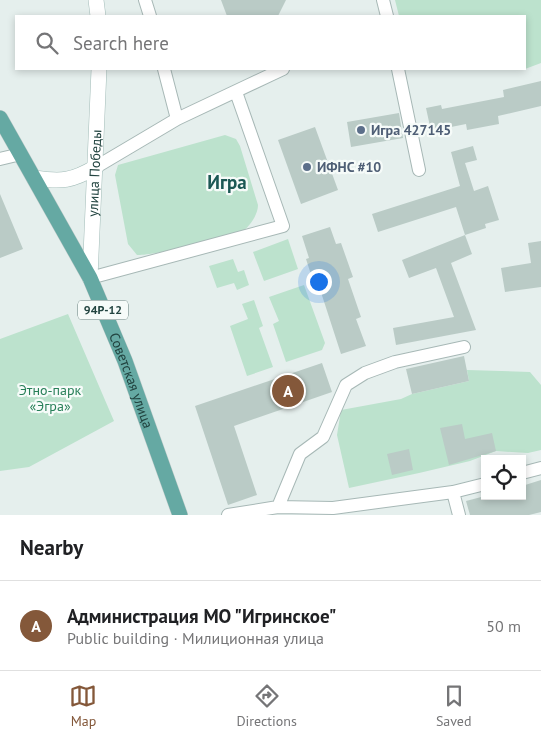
<!DOCTYPE html>
<html lang="en">
<head>
<meta charset="utf-8">
<style>
  :root { --surface:#fff; --page:#f6f6f6; --text:#202124; --muted:#757577; --line:#e0e0e0; --accent:#84583a }
  body { margin:0; font-family:"PT Sans",sans-serif; background:var(--page); color:var(--text) }
  .controls { position:absolute; right:15px; bottom:15px; display:grid; overflow:hidden; border-radius:0px; box-shadow:0 2px 8px #0003 }
  .controls button { width:45px; height:45px; display:grid; place-items:center; padding:0; border:0; border-bottom:1px solid var(--line); background:var(--surface); color:var(--text); font:25px sans-serif }
  .you { position:absolute; left:318px; top:281px; width:18px; height:18px; margin:-12px; border:4px solid #fff; border-radius:50%; background:#1a73e8; box-shadow:0 0 0 8px #1a73e833 }
  .badge { display:grid; place-items:center; width:32px; height:32px; border-radius:50%; background:var(--accent); color:#fff; font-size:16px; font-weight:700 }
  .pin { position:absolute; translate:-50% -50%; border:2px solid #fff; box-shadow:0 1px 5px #0006 }
  .list { margin:0; padding:0; list-style:none }
  h2 { display:flex; justify-content:space-between; align-items:center; height:65px; margin:0; padding:0 20px; font-size:21px }
  h2 small { font-size:16px; font-weight:400; color:var(--muted) }
  .list li { display:grid; grid-template-columns:32px 1fr auto; gap:15px; align-items:center; box-sizing:border-box; height:90px; padding:0 20px; border-top:1px solid var(--line) }
  .list b { display:block; font-size:19px; white-space:nowrap }
  .list p { margin:0; font-size:16px; white-space:nowrap; color:var(--muted) }
  .list em { font-size:16px; font-style:normal; color:var(--muted) }
  .icon { flex:none; width:28px; height:28px; fill:none; stroke:currentColor; stroke-width:2; stroke-linecap:round; stroke-linejoin:round }
  .map { position:relative; flex:none; width:541px; height:515px; overflow:hidden }
  .search { position:absolute; background:var(--surface); box-shadow:0 2px 8px #0003; left:15px; right:15px; top:15px; height:55px; display:flex; align-items:center; gap:12px; box-sizing:border-box; padding:0 18px; border-radius:0px; color:var(--muted); font-size:19px }
  .sheet { height:155px; background:var(--surface) }
  nav { display:flex; justify-content:space-around; align-items:center; box-sizing:border-box; height:70px; border-top:1px solid var(--line); background:var(--surface); font-size:14px; color:var(--muted) }
  nav a { display:grid; justify-items:center; gap:2px }
  nav .on { color:var(--accent) }
  .map>svg:first-child { display:block }
  .green { fill:#bce2cd }
  .building { fill:#bacbc6 }
  .lines { fill:none; stroke-linecap:round; stroke-linejoin:round }
  .street-casing { stroke:#a7b8b6; stroke-width:14 }
  .secondary-casing { stroke:#a2bcb8; stroke-width:16 }
  .primary-casing { stroke:#c1cbca; stroke-width:16 }
  .street { stroke:#fff; stroke-width:12 }
  .secondary { stroke:#fff; stroke-width:15 }
  .primary { stroke:#65a9a3; stroke-width:15 }
  .service-dot { fill:#5c6f8a; stroke:#f6fbf9; stroke-width:2 }
  .labels { text-anchor:middle; stroke-width:4.5; stroke-linejoin:round; paint-order:stroke }
  .shield { fill:#f6fbf9; stroke:#627b78; stroke-width:1 }
  .shield-label { font-size:12px; font-weight:bold; fill:#224440 }
  .service-label { font-size:14px; font-weight:bold; fill:#4e5e75; stroke:#f6fbf9; text-anchor:start }
  .street-label { font-size:14px; fill:#224440; stroke:#f6fbf9 }
  .park-label { font-size:14px; fill:#277f58; stroke:#f6fbf9 }
  .district-label { font-size:19px; font-weight:bold; fill:#1b5854; stroke:#f6fbf9 }
</style>
</head>
<body>
<div class="map">
<svg width="541" height="515" viewBox="0 0 541 515">
  <rect width="100%" height="100%" fill="#e5efed"/>
  <path class="green" d="M395 0H541V63L525 69V16H399Z
    M225 135 236 139 240 146 258 205C258 215 249 228 240 233 225 239 151 256 137 255L128 244 115 175 118 165Z
    M288 239 298 269 264 281 253 252Z
    M233 259 238 272 244 270 249 285 237 290 234 283 217 288 209 266Z
    M304 285 325 343 322 350 286 362 273 324 279 321 269 297Z
    M254 300 263 326 259 328 273 367 247 376 230 326 248 319 242 304Z
    M68 314 114 421 29 467 0 471V339Z
    M467 370 530 372 541 385V450L528 453 496 451 470 461 419 473 349 488 337 435 341 410 401 399 412 394 469 381Z"/>
  <path class="building" d="M221 0H286L278 16H227Z
    M541 81V106L498 116 499 124 467 130 466 124 431 131 426 108 441 105 442 109 504 97 503 90Z
    M399 113 403 138 351 147 347 122Z
    M315 127 338 190 301 204 278 140Z
    M473 146 477 160 465 163 474 191 488 186 499 220 485 224 486 228 465 235 456 207 378 232 372 214 460 186 451 152Z
    M0 194 23 249 0 258Z
    M330 227 336 244 341 243 353 277 348 279 361 317 356 319 366 346 341 354 318 283 314 284 306 259 309 258 302 236Z
    M465 235 472 254 451 263 476 330 396 345 393 328 454 317 436 268 409 278 402 260Z
    M541 241V287L505 292 501 268 531 263 528 243Z
    M464 356 469 381 412 394 406 369Z
    M322 363 332 392 234 426 257 495 228 505 195 406Z
    M462 424 465 439 492 433 496 451 449 465 440 428Z
    M409 449 413 470 392 475 387 454Z
    M541 480V512L529 515H470L466 501 485 496H522V486Z"/>
  <g class="lines">
    <defs>
      <path id="street" d="M145 0 150 16
        M383 0 387 16
        M164 69 177 119
        M398 69 419 170
        M0 159 21 154
        M96 167 177 119 283 69
        M90 278 283 226 236 92
        M522 473 541 468
        M453 492 459 515
        M278 507 300 454 323 437 346 385 365 373 395 362 464 347
        M228 515 278 507 333 508 453 492 485 484"/>
      <g id="secondary">
        <path d="M96 0 98 16"/>
        <path d="M34 178C62 182 72 181 96 167"/>
        <path id="s1" d="M90 278 99 69"/>
      </g>
      <g id="primary">
        <path id="s2" d="M0 118 90 278 125 361 180 515"/>
      </g>
    </defs>
    <use href="#street" class="street-casing"/>
    <use href="#secondary" class="secondary-casing"/>
    <use href="#primary" class="primary-casing"/>
    <use href="#street" class="street"/>
    <use href="#secondary" class="secondary"/>
    <use href="#primary" class="primary"/>
  </g>
  <g class="service-dot">
    <circle cx="361" cy="130" r="5"/>
    <circle cx="307" cy="167" r="5"/>
  </g>
  <g class="labels">
    <rect class="shield" x="78" y="300.5" width="50" height="19" rx="4"/>
    <g class="shield-label">
      <text x="103" y="314">94Р-12</text>
    </g>
    <g class="service-label">
      <text x="371" y="135">Игра 427145</text>
      <text x="317" y="172">ИФНС #10</text>
    </g>
    <g class="street-label">
      <text dy="5" stroke="none"><textPath href="#s1" startOffset="105">улица Победы</textPath></text>
      <text dy="5" stroke="none"><textPath href="#s2" startOffset="294">Советская улица</textPath></text>
    </g>
    <g class="park-label">
      <text x="50" y="395">Этно-парк<tspan x="50" dy="16">«Эгра»</tspan></text>
    </g>
    <g class="district-label">
      <text x="227" y="189">Игра</text>
    </g>
  </g>
</svg>
<div class="controls">
<button><svg class="icon" aria-label="locate" viewBox="0 0 24 24"><circle cx="12" cy="12" r="6"/><path d="M12 2v4M12 18v4M2 12h4M18 12h4"/></svg></button>
</div>
<div class="you"></div>
<div class="pin badge" style="left:288px;top:391px">A</div>
<div class="search"><svg class="icon" aria-label="search" viewBox="0 0 24 24"><circle cx="10" cy="10" r="6"/><path d="M15 15l6 6"/></svg>Search here</div>
</div>
<section class="sheet">
<h2>Nearby<small></small></h2>
<ul class="list">
<li><span class="badge">A</span><div><b>Администрация МО &quot;Игринское&quot;</b><p>Public building · Милиционная улица</p></div><em>50 m</em></li>
</ul>
</section>
<nav>
<a class="on"><svg class="icon" aria-label="map" viewBox="0 0 24 24"><path d="M3 6l6-2 6 2 6-2v14l-6 2-6-2-6 2zM9 4v14M15 6v14"/></svg>Map</a>
<a><svg class="icon" aria-label="directions" viewBox="0 0 24 24"><path d="M12 3l9 9-9 9-9-9zM9 14v-3h6M13 9l2 2-2 2"/></svg>Directions</a>
<a><svg class="icon" aria-label="saved" viewBox="0 0 24 24"><path d="M7 4h10v16l-5-4-5 4z"/></svg>Saved</a>
</nav>
</body>
</html>
